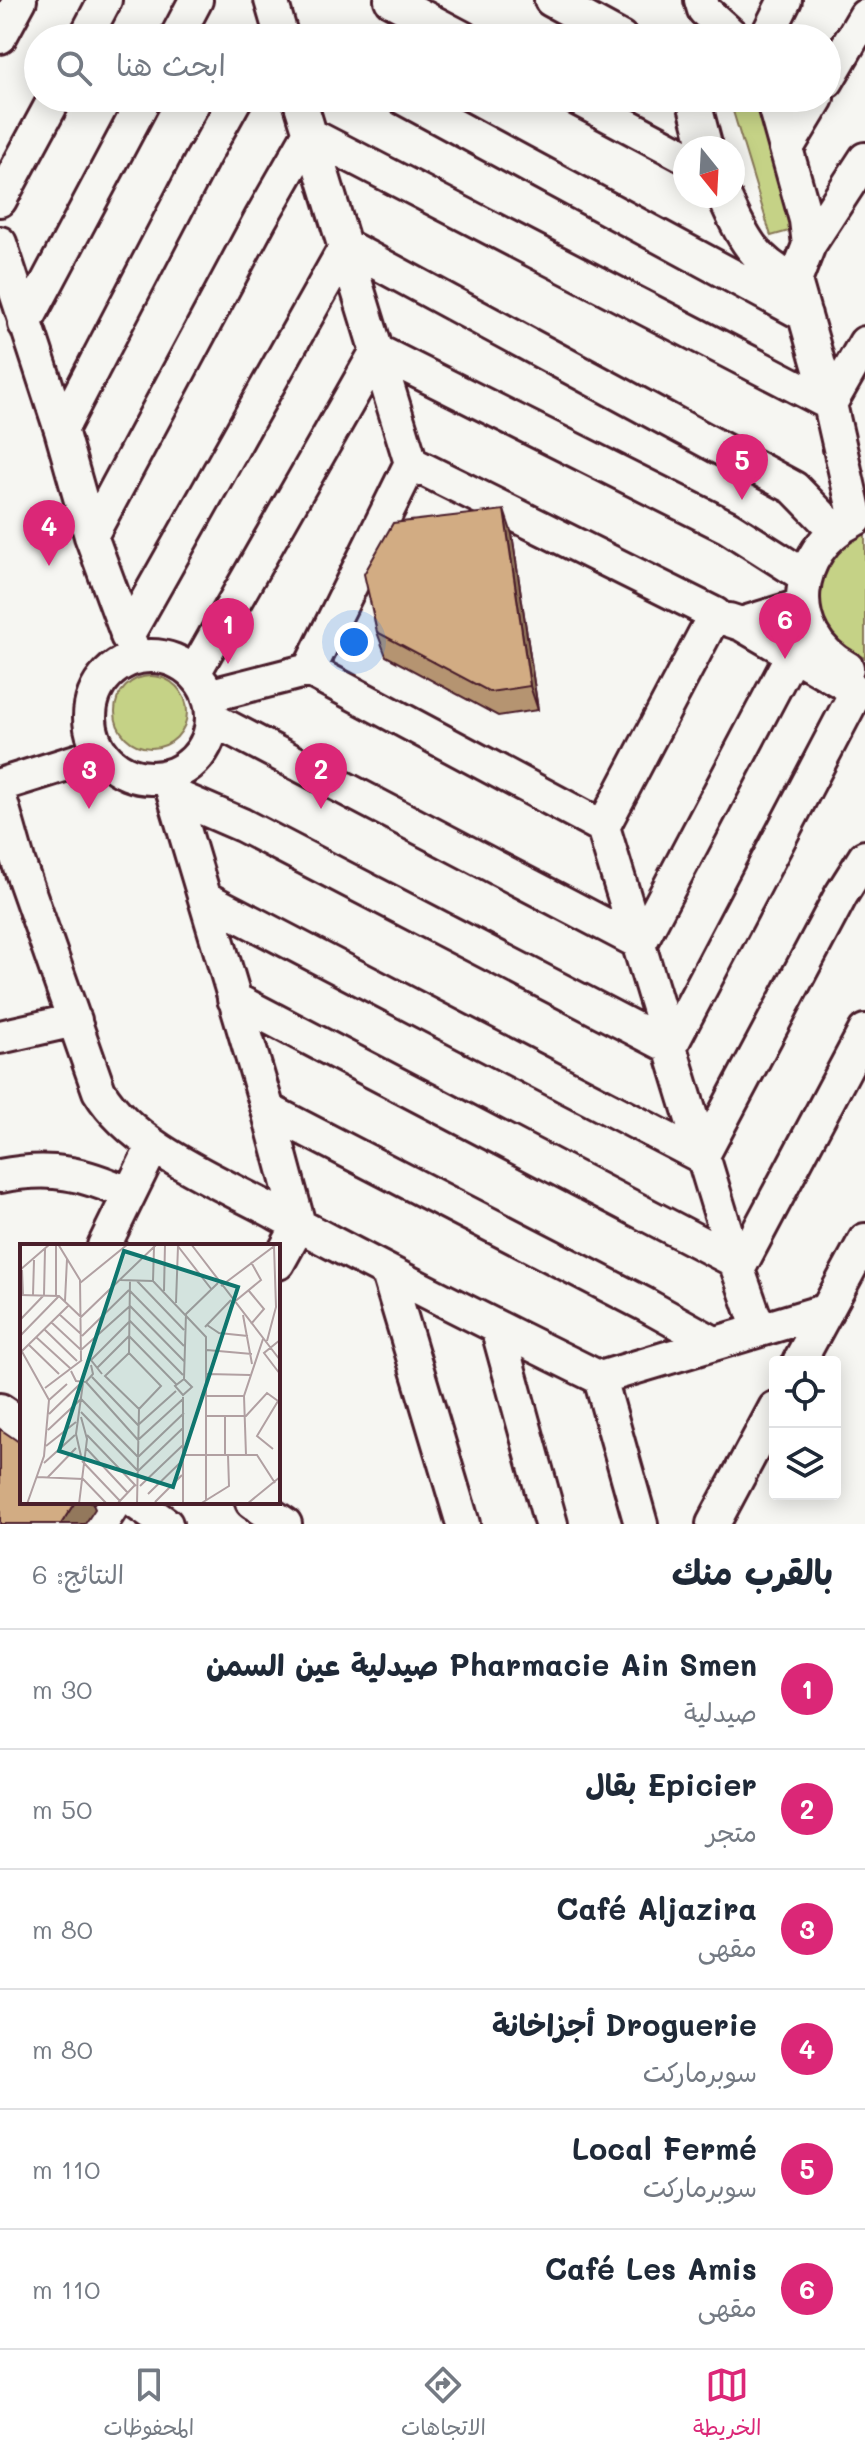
<!DOCTYPE html>
<html lang="ar">
<head>
<meta charset="utf-8">
<style>
  :root { --surface:#fff; --page:#f6f6f7; --text:#1f2937; --muted:#747a83; --line:#e0e1e3; --accent:#db2777 }
  body { margin:0; font-family:Mali,"Playpen Sans Arabic",sans-serif; background:var(--page); color:var(--text); direction:rtl }
  .controls { position:absolute; right:24px; bottom:24px; display:grid; overflow:hidden; border-radius:8px; box-shadow:0 4px 20px #0003 }
  .controls button { width:72px; height:72px; display:grid; place-items:center; padding:0; border:0; border-bottom:2px solid var(--line); background:var(--surface); color:var(--text); font:40px sans-serif }
  .compass { position:absolute; left:673px; top:136px; width:72px; height:72px; border-radius:50%; background:var(--surface); box-shadow:0 4px 20px #0003; rotate:162deg }
  .you { position:absolute; left:354px; top:642px; width:28px; height:28px; margin:-20px; border:6px solid #fff; border-radius:50%; background:#1a73e8; box-shadow:0 0 0 12px #1a73e833 }
  .badge { display:grid; place-items:center; width:52px; height:52px; border-radius:50%; background:var(--accent); color:#fff; font-size:26px; font-weight:700 }
  .pin { position:absolute; translate:-50% -66px; filter:drop-shadow(0 2px 4px #0008) }
  .pin::after { content:''; position:absolute; top:42px; width:28px; height:24px; background:inherit; clip-path:polygon(0 0,100% 0,50% 100%) }
  .list { margin:0; padding:0; list-style:none }
  h2 { display:flex; justify-content:space-between; align-items:center; height:104px; margin:0; padding:0 32px; font-size:34px }
  h2 small { font-size:26px; font-weight:400; color:var(--muted) }
  .list li { display:grid; grid-template-columns:52px 1fr auto; gap:24px; align-items:center; box-sizing:border-box; height:120px; padding:0 32px; border-top:2px solid var(--line) }
  .list b { display:block; font-size:30px; white-space:nowrap }
  .list p { margin:0; font-size:26px; white-space:nowrap; color:var(--muted) }
  .list em { font-size:26px; font-style:normal; color:var(--muted) }
  .icon { flex:none; width:44px; height:44px; fill:none; stroke:currentColor; stroke-width:2; stroke-linecap:round; stroke-linejoin:round }
  .map { position:relative; flex:none; width:865px; height:1524px; overflow:hidden; direction:ltr }
  .search { position:absolute; background:var(--surface); box-shadow:0 4px 20px #0003; left:24px; right:24px; top:24px; height:88px; display:flex; align-items:center; gap:20px; box-sizing:border-box; padding:0 28px; border-radius:44px; color:var(--muted); font-size:30px }
  .sheet { height:824px; background:var(--surface) }
  nav { display:flex; justify-content:space-around; align-items:center; box-sizing:border-box; height:112px; border-top:2px solid var(--line); background:var(--surface); font-size:22px; color:var(--muted) }
  nav a { display:grid; justify-items:center; gap:4px }
  nav .on { color:var(--accent) }
  .map>svg:first-child { display:block }
  .green { fill:#c5d286; stroke:#887858; stroke-width:2 }
  .lines { fill:none; stroke-linecap:round; stroke-linejoin:round }
  .minor-casing { stroke:#4a1f2b; stroke-width:38 }
  .minor { stroke:#f6f6f2; stroke-width:32 }
  .wall { fill:#b59471; stroke:#4a1f2b; stroke-width:2 }
  .shaded-wall { fill:#93785c; stroke:#4a1f2b; stroke-width:2 }
  .building { fill:#d2ac83; stroke:#4a1f2b; stroke-width:2 }
  .inset-road { fill:none; stroke:#b1a0a2; stroke-width:2 }
  .view { fill:#0f766e; fill-opacity:0.15; stroke:#0f766e; stroke-width:4 }
  .inset-edge { fill:none; stroke:#4a1f2b; stroke-width:4 }
</style>
</head>
<body>
<div class="map">
<svg width="865" height="1524" viewBox="0 0 865 1524">
  <rect width="100%" height="100%" fill="#f6f6f2"/>
  <filter id="ink" filterUnits="userSpaceOnUse"><feTurbulence type="fractalNoise" baseFrequency=".0125" numOctaves="2"/><feDisplacementMap in="SourceGraphic" scale="16" xChannelSelector="R" yChannelSelector="G"/><feConvolveMatrix kernelMatrix="1 2 1 2 8 2 1 2 1" color-interpolation-filters="sRGB"/></filter>
  <g filter="url(#ink)">
    <path class="green" d="M729 98H763L803 227 771 236Z
      M865 529V658C841 650 819 629 817 602 815 589 823 571 826 558Z
      M115 712a36 36 0 1 1 72 0a36 36 0 1 1-72 0Z"/>
    <g class="lines">
      <defs>
        <path id="minor" d="M271 0 282 38
          M391 0 463 38
          M551 0 621 38
          M701 0 704 10 735 38
          M0 37 20 0
          M85 38 105 0
          M176 38 196 0
          M766 38 785 0
          M827 81 865 16
          M299 98 411 463 309 670 603 827 735 1261 759 1330
          M403 98 805 315
          M576 98 685 156
          M693 98 706 148
          M772 98 806 220 809 245 795 281 830 404 856 519
          M787 148 817 98
          M724 196C742 236 753 261 795 281
          M0 200 55 98
          M0 243 61 430 91 536 136 658
          M809 245 865 159
          M25 324 145 98
          M61 430 202 159 236 98
          M411 463 715 614 603 827
          M91 536 261 218 309 134 830 404 865 343
          M729 620 741 624 803 605
          M127 636 346 246 794 488 836 531
          M90 717a61 61 0 1 1 122 0a61 61 0 1 1-122 0Z
          M847 668C783 634 792 550 854 520
          M194 673 377 351 728 527 805 576
          M208 696 309 670
          M212 719 640 943 793 653
          M170 782 268 1110 299 1225 278 1263
          M0 785 102 753
          M175 796 242 825 670 1047 854 696 852 688 741 624
          M0 798 18 861 99 1091C134 1149 220 1182 278 1214 384 1271 492 1325 600 1378L827 1310
          M207 899 702 1157 841 895 865 857
          M234 999 735 1261
          M0 1037 75 1020
          M268 1110 644 1304 714 1343
          M0 1176C51 1166 83 1173 129 1194
          M104 1246 153 1146
          M738 1270 865 1031
          M388 1273 463 1524
          M497 1327 551 1524
          M799 1362 865 1240
          M600 1378 641 1524
          M0 1410 22 1425
          M135 1502 166 1524
          M252 1502 285 1524
          M101 1524 115 1502
          M713 1524 775 1408"/>
      </defs>
      <use href="#minor" class="minor-casing"/>
      <use href="#minor" class="minor"/>
    </g>
    <path class="wall" d="M512 534 538 710 498 716 386 656 377 632Z"/>
    <path class="shaded-wall" d="M504 510 512 534 538 710 530 686Z
      M75 1502H92L95 1509 85 1524H61Z"/>
    <path class="building" d="M504 510 530 686 490 692 377 632 364 574 393 523Z
      M0 1429 22 1444V1502H75L61 1524H0Z"/>
  </g>
  <g transform="translate(20 1244)">
    <rect width="260" height="260" fill="#f6f6f2"/>
    <path class="inset-road" d="M38 0 60 36 61 116M171 0 260 116M157 1 192 46M0 26 30 0M2 26 3 51M100 36 133 37 186 93V256M110 36 109 109 141 142 119 165 117 260M117 37 164 86M133 37 134 3M60 39 108 0M201 42 257 0M110 47 164 102M144 47 145 0M229 47 244 65 231 80M0 51 39 52 61 73 137 0M13 51 14 16M36 51V1M45 57 47 15M156 59 158 2M213 59 241 36 231 18M39 70 61 90M223 71 232 120M0 76 24 51 25 5M31 78 61 106 110 62 164 117M187 81 199 89 228 92M185 83 211 56M24 85 57 117M0 92 39 52M62 92 109 46M16 93 51 125M260 96 244 109 260 130M247 97 256 63 254 2M8 100 39 130M0 104 29 156 24 212 7 260M187 106 232 110M1 108 49 61M109 109 85 132 119 165M77 124 109 92 156 140M51 127 56 137 66 138 73 130 71 121M82 130 71 116 110 77 163 131M187 130 230 131M72 133 118 181 156 147M164 135 155 142 163 151 172 143 164 135 166 70 198 39M66 138 118 196 163 155M25 144 62 116M187 152H224M163 153V260M29 156 47 140M61 168 118 227 163 184M29 170 61 139M186 172H226L247 149 258 157 237 192 253 205M205 172V211M28 186 61 155 118 213 164 169M67 191 116 242M26 202 56 178M66 204 108 249M163 211H237L255 239M226 211 224 152 243 95M61 212 56 190 63 139M62 217 100 257M24 219 55 191M17 233 63 235 87 260M28 233 56 204M120 242 163 201M128 250 163 216M135 258 162 231M59 260 67 195 61 173M97 260 115 241M180 260 209 242 208 211M227 260 260 233"/>
    <path class="view" d="M104 7 218 43 153 243 39 207Z"/>
    <rect width="260" height="260" class="inset-edge"/>
  </g>
</svg>
<div class="controls">
<button><svg class="icon" aria-label="locate" viewBox="0 0 24 24"><circle cx="12" cy="12" r="6"/><path d="M12 2v4M12 18v4M2 12h4M18 12h4"/></svg></button>
<button><svg class="icon" aria-label="layers" viewBox="0 0 24 24"><path d="M12 4l9 5-9 5-9-5zM3 14l9 5 9-5"/></svg></button>
</div>
<svg class="compass" viewBox="-18 -18 36 36"><path d="M0-13l5 13h-10z" fill="#e53935"/><path d="M0 13l5-13h-10z" fill="#747a83"/></svg>
<div class="you"></div>
<div class="pin badge" style="left:228px;top:664px">1</div>
<div class="pin badge" style="left:321px;top:809px">2</div>
<div class="pin badge" style="left:89px;top:809px">3</div>
<div class="pin badge" style="left:49px;top:566px">4</div>
<div class="pin badge" style="left:742px;top:500px">5</div>
<div class="pin badge" style="left:785px;top:659px">6</div>
<div class="search"><svg class="icon" aria-label="search" viewBox="0 0 24 24"><circle cx="10" cy="10" r="6"/><path d="M15 15l6 6"/></svg>ابحث هنا</div>
</div>
<section class="sheet">
<h2>بالقرب منك<small>النتائج: 6</small></h2>
<ul class="list">
<li><span class="badge">1</span><div><b>Pharmacie Ain Smen صيدلية عين السمن</b><p>صيدلية</p></div><em>30 m</em></li>
<li><span class="badge">2</span><div><b>Epicier بقال</b><p>متجر</p></div><em>50 m</em></li>
<li><span class="badge">3</span><div><b>Café Aljazira</b><p>مقهى</p></div><em>80 m</em></li>
<li><span class="badge">4</span><div><b>Droguerie أجزاخانة</b><p>سوبرماركت</p></div><em>80 m</em></li>
<li><span class="badge">5</span><div><b>Local Fermé</b><p>سوبرماركت</p></div><em>110 m</em></li>
<li><span class="badge">6</span><div><b>Café Les Amis</b><p>مقهى</p></div><em>110 m</em></li>
</ul>
</section>
<nav>
<a class="on"><svg class="icon" aria-label="map" viewBox="0 0 24 24"><path d="M3 6l6-2 6 2 6-2v14l-6 2-6-2-6 2zM9 4v14M15 6v14"/></svg>الخريطة</a>
<a><svg class="icon" aria-label="directions" viewBox="0 0 24 24"><path d="M12 3l9 9-9 9-9-9zM9 14v-3h6M13 9l2 2-2 2"/></svg>الاتجاهات</a>
<a><svg class="icon" aria-label="saved" viewBox="0 0 24 24"><path d="M7 4h10v16l-5-4-5 4z"/></svg>المحفوظات</a>
</nav>
</body>
</html>
